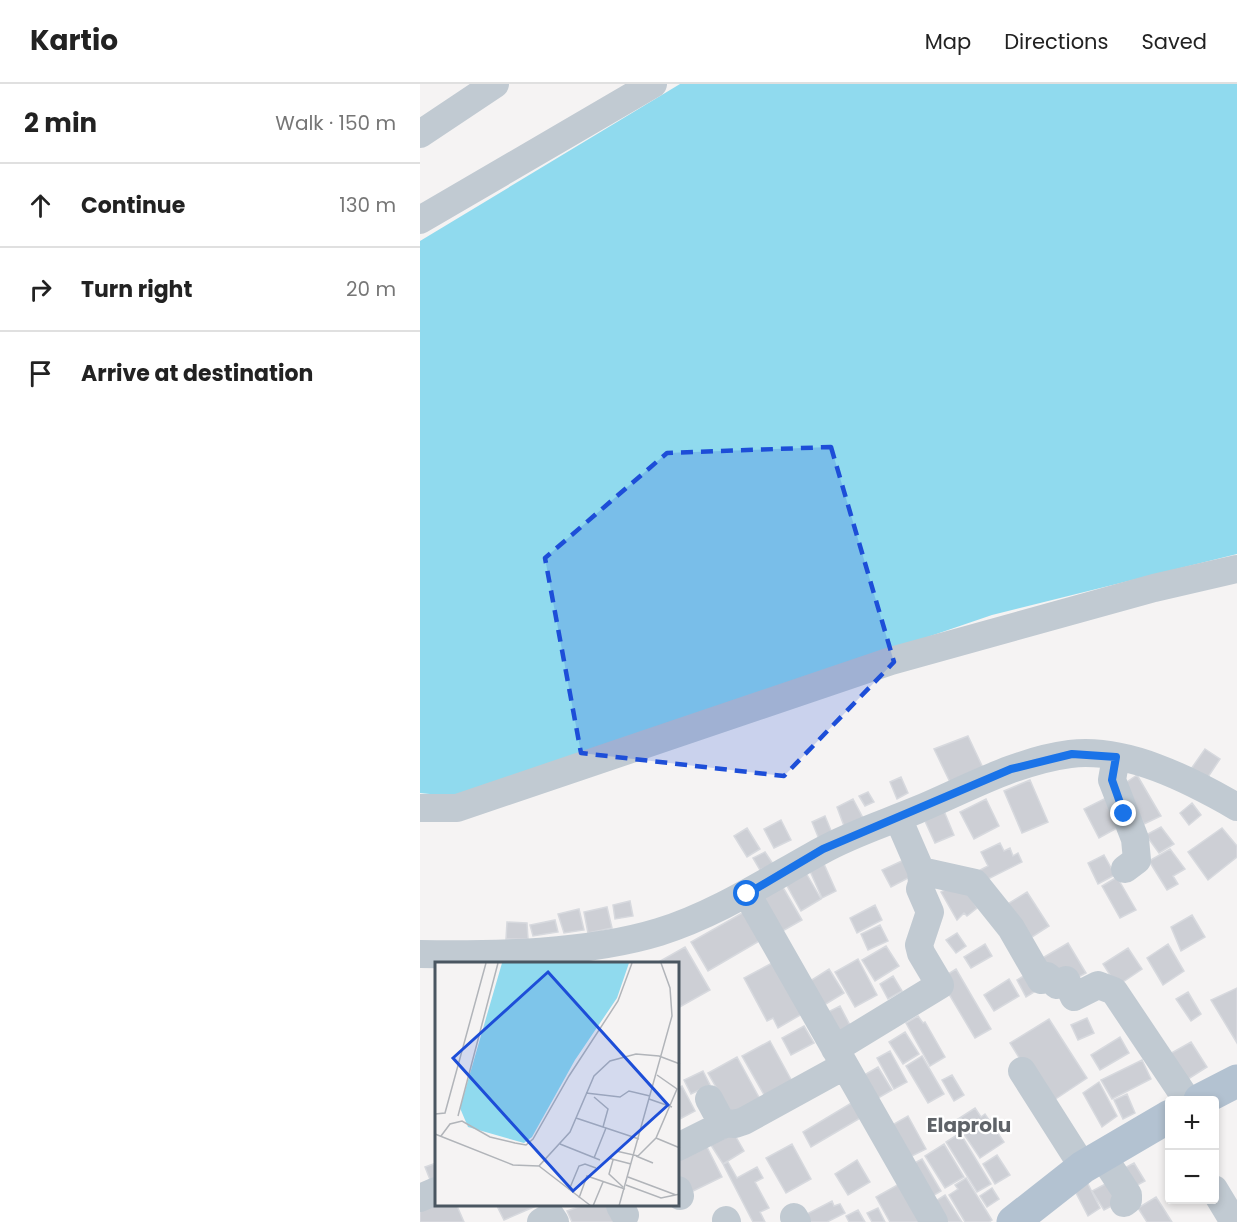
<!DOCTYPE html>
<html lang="en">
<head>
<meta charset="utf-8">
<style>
  :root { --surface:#fff; --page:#f6f6f6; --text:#222; --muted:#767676; --line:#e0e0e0 }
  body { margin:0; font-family:Poppins,sans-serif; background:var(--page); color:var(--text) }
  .controls { position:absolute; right:18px; bottom:18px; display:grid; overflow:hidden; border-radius:6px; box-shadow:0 3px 9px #0003 }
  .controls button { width:54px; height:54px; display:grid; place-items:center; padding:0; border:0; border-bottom:2px solid var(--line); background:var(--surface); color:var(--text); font:30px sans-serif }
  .stop { position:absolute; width:18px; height:18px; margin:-14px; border:4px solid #1a73e8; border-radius:50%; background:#fff }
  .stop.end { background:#1a73e8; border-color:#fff; box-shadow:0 2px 6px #0008 }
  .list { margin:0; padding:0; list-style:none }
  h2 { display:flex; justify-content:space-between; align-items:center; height:78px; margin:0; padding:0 24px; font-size:26px }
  h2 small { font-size:20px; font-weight:400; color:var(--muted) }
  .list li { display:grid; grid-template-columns:39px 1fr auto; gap:18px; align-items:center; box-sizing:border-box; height:84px; padding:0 24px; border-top:2px solid var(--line) }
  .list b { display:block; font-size:22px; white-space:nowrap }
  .list em { font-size:20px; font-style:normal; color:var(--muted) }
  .icon { flex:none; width:33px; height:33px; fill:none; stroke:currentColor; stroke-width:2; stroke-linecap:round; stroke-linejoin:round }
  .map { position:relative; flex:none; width:817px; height:1138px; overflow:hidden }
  header { display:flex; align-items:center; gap:36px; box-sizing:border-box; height:84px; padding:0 30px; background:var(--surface); border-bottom:2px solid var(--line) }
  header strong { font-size:28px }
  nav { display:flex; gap:33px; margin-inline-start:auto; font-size:21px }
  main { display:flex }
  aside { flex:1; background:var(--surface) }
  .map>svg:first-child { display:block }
  .water { fill:#90daee }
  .building { fill:#cdcfd5; stroke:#d7d9de; stroke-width:1.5 }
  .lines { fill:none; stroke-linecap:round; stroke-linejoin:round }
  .minor { stroke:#c1cad2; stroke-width:28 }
  .major { stroke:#b3c2d1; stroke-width:33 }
  .route { stroke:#1a73e8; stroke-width:8 }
  .marked { fill:#1d4ed8; fill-opacity:0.2; stroke:#1d4ed8; stroke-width:4.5; stroke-dasharray:12 8; stroke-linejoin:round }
  .labels { text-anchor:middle; stroke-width:4.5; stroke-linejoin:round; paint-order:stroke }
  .quarter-label { font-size:20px; font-weight:bold; fill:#5f6368; stroke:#fff }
  .inset-road { fill:none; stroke:#b1b4b9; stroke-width:1.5 }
  .view { fill:#1d4ed8; fill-opacity:0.15; stroke:#1d4ed8; stroke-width:3 }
  .inset-edge { fill:none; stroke:#4a5661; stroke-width:3 }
</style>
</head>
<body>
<header>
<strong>Kartio</strong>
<nav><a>Map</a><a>Directions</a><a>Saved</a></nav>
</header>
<main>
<aside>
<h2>2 min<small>Walk · 150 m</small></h2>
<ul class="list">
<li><svg class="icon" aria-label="ahead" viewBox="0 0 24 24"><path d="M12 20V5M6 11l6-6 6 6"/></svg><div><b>Continue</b></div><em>130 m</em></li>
<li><svg class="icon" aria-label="right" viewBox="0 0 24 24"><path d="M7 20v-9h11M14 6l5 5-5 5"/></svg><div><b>Turn right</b></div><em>20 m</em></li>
<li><svg class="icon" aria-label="arrive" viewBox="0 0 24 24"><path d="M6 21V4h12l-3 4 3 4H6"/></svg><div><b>Arrive at destination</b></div></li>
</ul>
</aside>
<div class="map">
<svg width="817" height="1138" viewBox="0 0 817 1138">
  <rect width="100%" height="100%" fill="#f5f3f3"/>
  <path class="water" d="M260 0H817V470L572 531 39 713 0 709V157Z"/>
  <path class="building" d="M548 652 564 686 530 698 514 665Z
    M785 665 800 675 786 696 771 685Z
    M717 691 741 732 724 740 701 702Z
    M481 693 488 709 477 715 470 698Z
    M610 696 628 738 602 749 584 707Z
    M448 708 454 718 445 722 439 712Z
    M686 714 699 743 679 754 664 725Z
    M433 715 443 734 424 742 417 723Z
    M566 715 579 742 554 755 540 728Z
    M772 719 781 731 769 741 760 729Z
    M524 727 534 751 515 759 504 735Z
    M405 732 412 749 399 755 392 738Z
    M361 736 371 756 354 764 344 745Z
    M741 743 754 760 739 769 726 751Z
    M327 744 340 765 327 773 314 752Z
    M802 744 817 762V773L788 796 768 768Z
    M580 759 584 767 590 764 593 772 598 769 602 778 564 797 558 787 568 782 561 768Z
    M750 765 765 785 753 792 758 800 747 806 729 777Z
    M345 768 353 780 340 786 333 774Z
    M684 771 695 791 678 800 668 779Z
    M484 776 492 792 471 803 462 786Z
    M404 780 416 807 402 814 390 787Z
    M386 789 401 815 381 827 366 800Z
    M697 793 716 826 700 834 682 802Z
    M361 800 382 836 359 849 338 813Z
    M533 801 545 803 557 824 547 832 544 829 537 836 521 808Z
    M607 808 629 842 609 855 586 821Z
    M210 817 213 832 195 835 193 821Z
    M455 821 462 836 437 849 430 834Z
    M187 823 192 844 168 849 164 828Z
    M159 825 164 846 144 849 138 830Z
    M324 828 341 856 288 887 271 858Z
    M772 831 785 853 761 867 751 843Z
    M135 836 138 848 113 852 110 841Z
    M87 838 107 839 108 855H86Z
    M460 841 468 857 448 866 441 850Z
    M537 849 546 862 536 869 526 856Z
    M648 859 666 889 653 896 619 876Z
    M565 860 572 872 551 884 544 873Z
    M748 860 764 887 743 901 727 874Z
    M466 862 479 882 455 897 442 876Z
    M265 863 290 906 258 924V880H235Z
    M708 864 722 885 697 902 683 880Z
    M438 875 457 911 435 923 415 888Z
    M354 878 382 930 358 944 353 934 347 937 324 894Z
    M409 885 424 909 401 923 387 899Z
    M536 885 571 945 555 954 520 895Z
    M610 888 619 905 606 913 597 896Z
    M473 892 482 907 468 915 460 900Z
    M589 895 599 912 574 927 564 911Z
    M817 904V959L791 916Z
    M768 908 781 930 771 937 756 915Z
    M420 922 433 947 419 954 406 929Z
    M498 932 503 939 505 938 525 973 510 982 486 939Z
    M667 934 674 949 658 956 651 941Z
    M629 935 667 994 628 1020 590 959Z
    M384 942 394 959 371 971 362 954Z
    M485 948 499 970 483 980 469 958Z
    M700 953 709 969 680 986 671 971Z
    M350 957 374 1001 347 1016 322 972Z
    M771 958 787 983 762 999 746 972Z
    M470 967 487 998 474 1005 457 974Z
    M502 972 524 1010 508 1019 486 982Z
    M317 973 341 1017 313 1033 288 989Z
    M722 976 731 995 692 1015 681 996Z
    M458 983 472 1006 453 1017 439 994Z
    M283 987 290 1001 271 1010 264 996Z
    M532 991 544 1011 534 1017 522 996Z
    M679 998 697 1032 682 1043 663 1009Z
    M262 1002 275 1027 258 1036V1004Z
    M707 1010 715 1029 703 1035 694 1016Z
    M433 1018 442 1033 391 1063 383 1048Z
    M555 1024 561 1033 565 1030 584 1058 560 1074 535 1037Z
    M488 1032 506 1065 484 1076 467 1044Z
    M312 1046 324 1067 303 1080 289 1058Z
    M540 1049 571 1100 557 1108 526 1058Z
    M285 1059 302 1093 267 1110 258 1093V1072Z
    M372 1060 391 1095 366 1109 346 1074Z
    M524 1060 544 1093 525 1104 505 1072Z
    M577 1071 590 1091 575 1100 563 1080Z
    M502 1075 521 1107 506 1116 487 1083Z
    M437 1076 450 1098 428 1111 415 1090Z
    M308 1078 317 1094 337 1083 343 1094 335 1098 349 1124 340 1128 345 1138H333L303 1080Z
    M16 1079V1101L13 1103 5 1083Z
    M714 1079 725 1097 708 1106 699 1087Z
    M546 1094 572 1136 569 1138H545L529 1111 538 1105 535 1101Z
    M693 1096 703 1116 684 1126 672 1107Z
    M667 1098 680 1124 668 1132 654 1105Z
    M481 1099 503 1138H470L456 1113Z
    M572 1104 579 1115 567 1123 560 1112Z
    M525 1111 542 1138H518L508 1122Z
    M736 1113 752 1138H727L718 1124Z
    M412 1117 414 1122 420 1120 425 1129 407 1138H383L381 1133Z
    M0 1120 37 1122 44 1138H0Z
    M77 1122H116L84 1136Z
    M161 1122H187L194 1138H152L147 1127Z
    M458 1124 465 1138H452L447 1129Z
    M438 1126 445 1138H429L426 1132Z"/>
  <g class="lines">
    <path class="minor" d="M0 50 75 0
      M0 136 233 0
      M696 673 692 696 715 755 717 776 705 785
      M0 724H37L471 577 734 504 817 485
      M478 734 501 787 555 799 591 844 621 896 627 892 637 901 646 896 654 913 678 901 694 907 767 1016
      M327 810 514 1138
      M0 870C75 871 167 870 239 848 297 830 348 796 401 767 431 750 466 739 497 726 547 705 596 677 650 670 706 663 770 696 817 723
      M415 965 520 901 501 869 499 861 510 828 500 805 502 799 501 787
      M602 987 663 1083
      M289 1015 303 1041
      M258 1063 306 1039 315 1040 324 1037 424 982
      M682 1071 708 1111V1116L704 1119
      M794 1105 814 1138
      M258 1106 260 1112
      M0 1114 16 1107
      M200 1122 205 1131
      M374 1133 377 1138
      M306 1136 307 1138
      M121 1138 131 1132 135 1138"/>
    <path class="major" d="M780 1016 817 997
      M593 1138 663 1083 750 1032"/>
  </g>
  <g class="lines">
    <path class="route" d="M327 810 403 765 591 685 652 670 696 673 692 696 704 730"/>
  </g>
  <path class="marked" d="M411 363 474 578 364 692 161 669 125 474 247 369Z"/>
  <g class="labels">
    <g class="quarter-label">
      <text x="549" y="1048">Elaprolu</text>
    </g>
  </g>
  <g transform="translate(15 878)">
    <rect width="244" height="244" fill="#f5f3f3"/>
    <path d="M67 1H194L182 36 140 98 97 175 89 181 33 165 25 146Z" fill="#90daee"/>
    <path class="inset-road" d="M151 131 185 135 194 129 215 134M159 135 173 147 168 165M214 137 237 145M0 152 10 151 51 1M23 154 63 1M141 156 204 177M0 172 78 203 104 204M6 174 15 162 27 159 55 175 80 181 91 183 98 177 134 114 183 39 197 1M221 176 245 186M125 182 165 198M181 189 203 194 221 176 242 127 222 113M201 194 218 201M159 196 171 166M173 196 196 202M178 198 174 212 188 225M193 215 241 233M191 223 226 236 245 232M134 228 144 204 150 202 161 206M144 236 152 214 190 227M156 244 104 204 135 170 159 114 175 99 201 92 224 94 245 102M158 244 168 220M184 244 237 54 235 26 226 1"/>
    <path class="view" d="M113 10 233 143 138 229 18 96Z"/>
    <rect width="244" height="244" class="inset-edge"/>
  </g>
</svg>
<div class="controls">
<button>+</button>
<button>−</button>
</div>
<div class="stop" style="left:327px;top:810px"></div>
<div class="stop end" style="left:704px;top:730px"></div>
</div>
</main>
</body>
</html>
